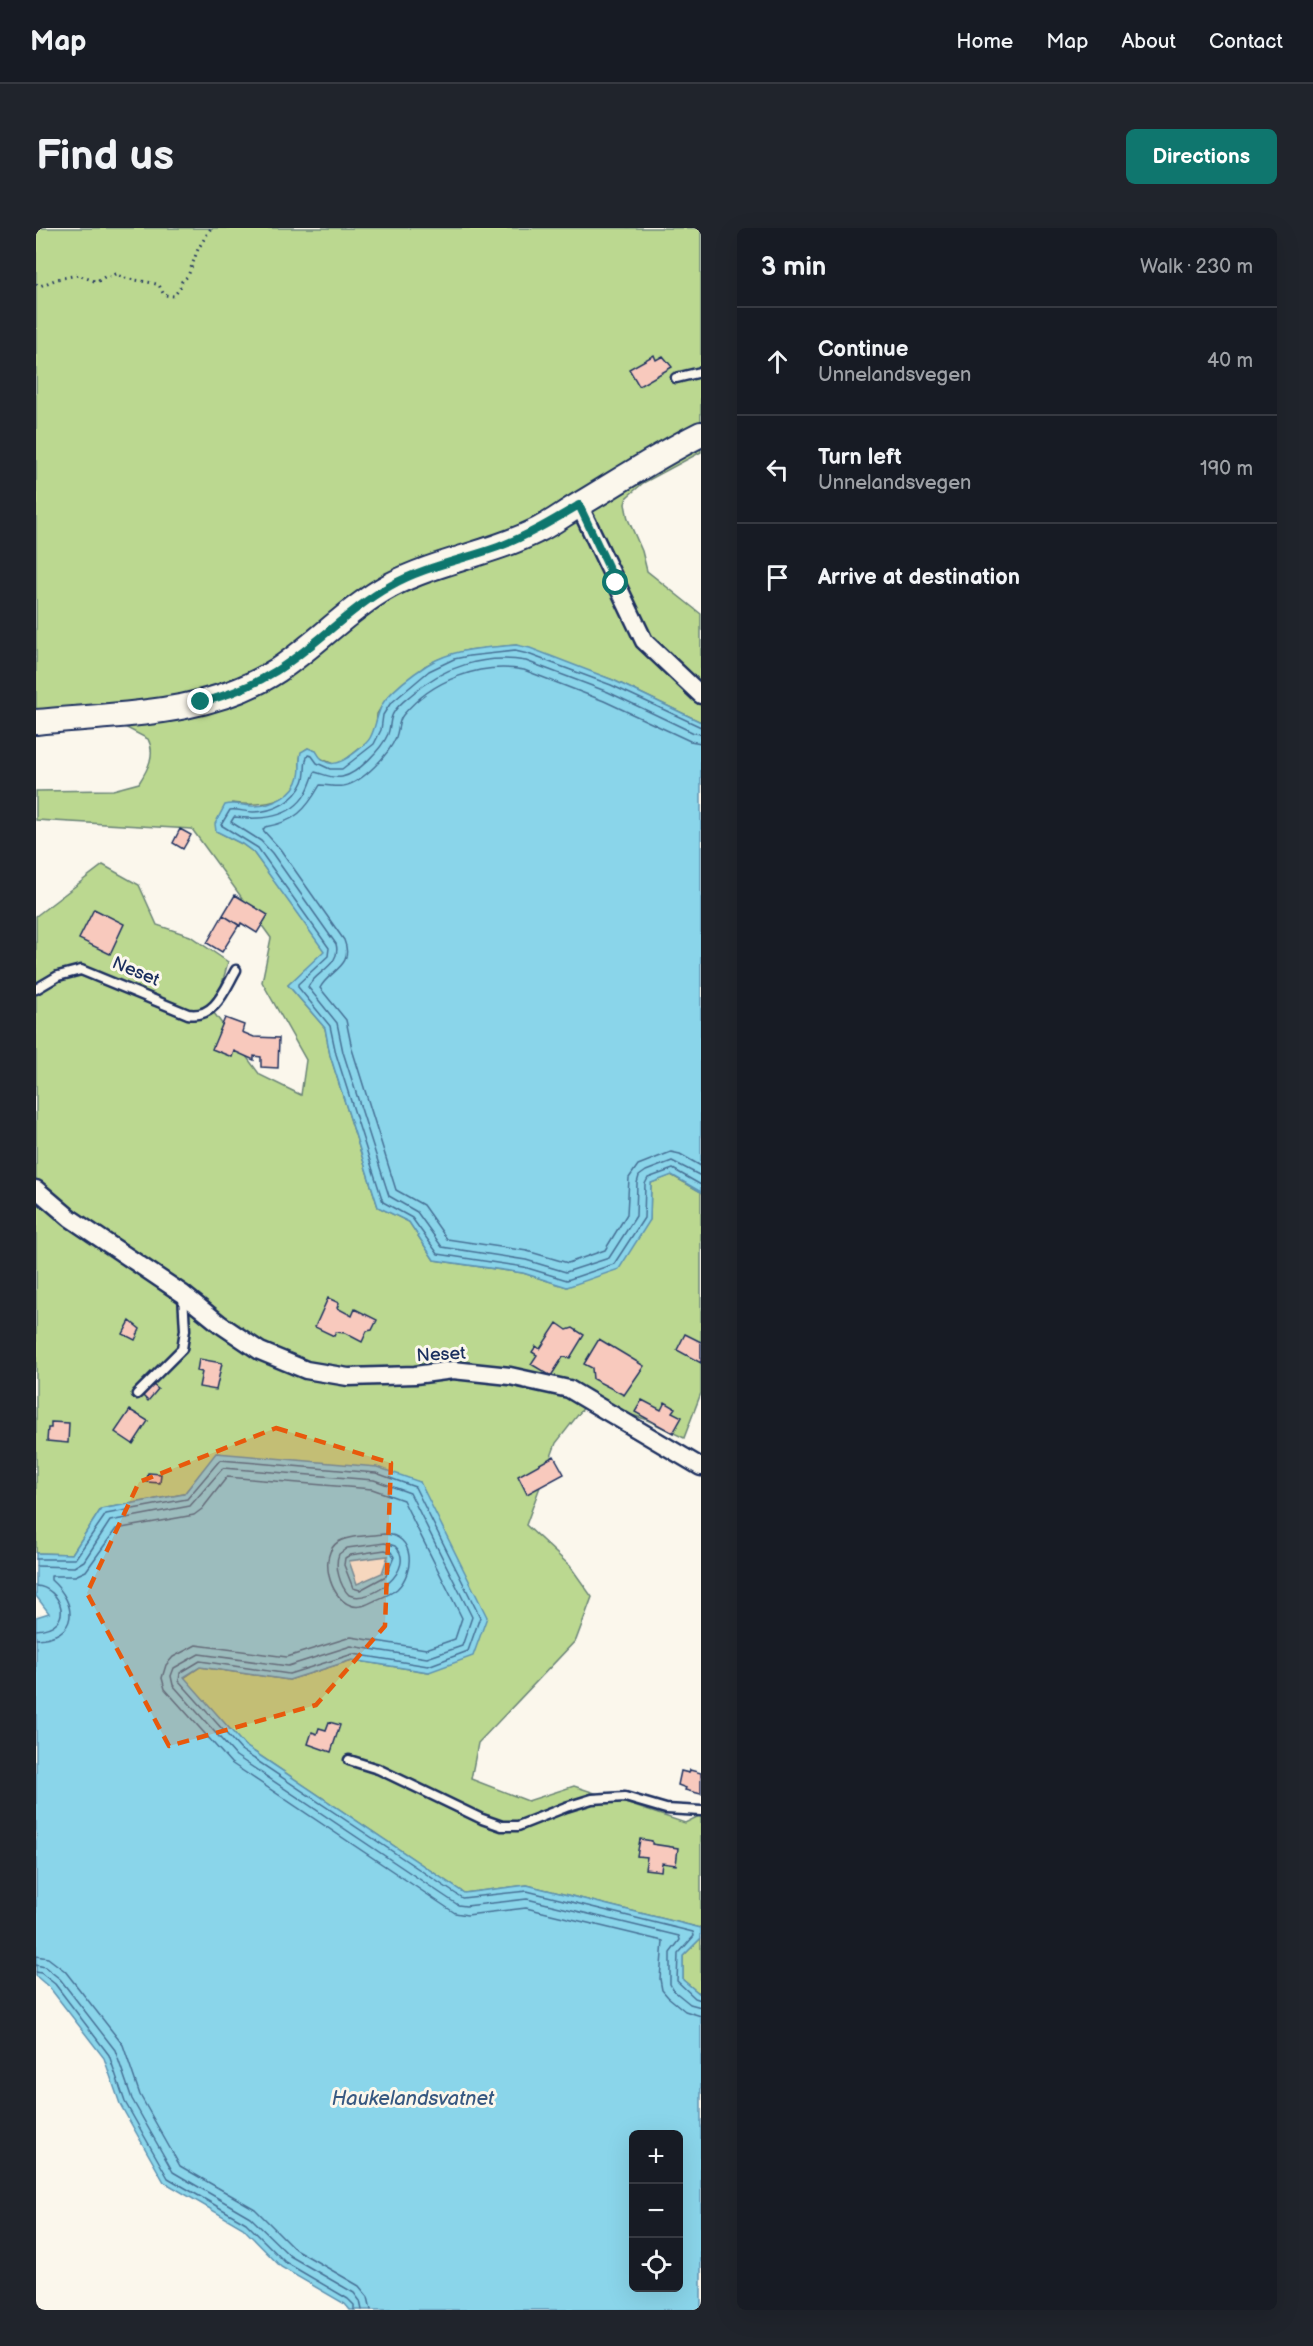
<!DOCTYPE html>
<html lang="en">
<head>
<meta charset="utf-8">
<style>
  :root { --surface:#171b24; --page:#20242c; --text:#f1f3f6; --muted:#9ea1a6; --line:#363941; --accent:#0f766e }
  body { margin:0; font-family:"Balsamiq Sans",sans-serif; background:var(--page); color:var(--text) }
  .controls { position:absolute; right:18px; bottom:18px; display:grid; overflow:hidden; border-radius:9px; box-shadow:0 6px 24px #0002 }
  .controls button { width:54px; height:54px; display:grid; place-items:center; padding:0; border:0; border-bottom:2px solid var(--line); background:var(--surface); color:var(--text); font:30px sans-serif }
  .stop { position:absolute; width:18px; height:18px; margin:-14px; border:4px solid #0f766e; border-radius:50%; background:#fff }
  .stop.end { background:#0f766e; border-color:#fff; box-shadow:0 2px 6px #0008 }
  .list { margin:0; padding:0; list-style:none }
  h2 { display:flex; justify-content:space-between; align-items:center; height:78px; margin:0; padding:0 24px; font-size:26px }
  h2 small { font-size:20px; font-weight:400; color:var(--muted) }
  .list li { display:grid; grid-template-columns:39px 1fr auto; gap:18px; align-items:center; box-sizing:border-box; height:108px; padding:0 24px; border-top:2px solid var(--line) }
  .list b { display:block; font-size:22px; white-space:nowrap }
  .list p { margin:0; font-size:20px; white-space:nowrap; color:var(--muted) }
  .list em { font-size:20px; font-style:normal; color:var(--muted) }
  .icon { flex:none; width:33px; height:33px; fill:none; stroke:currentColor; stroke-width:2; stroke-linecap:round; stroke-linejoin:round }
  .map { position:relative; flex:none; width:665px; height:2082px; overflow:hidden; border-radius:9px }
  header { display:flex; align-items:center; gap:36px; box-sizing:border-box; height:84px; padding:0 30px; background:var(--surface); border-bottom:2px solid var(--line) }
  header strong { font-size:28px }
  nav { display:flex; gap:33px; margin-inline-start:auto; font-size:21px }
  .intro { display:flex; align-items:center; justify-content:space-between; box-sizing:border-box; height:144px; padding:0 36px }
  h1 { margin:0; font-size:42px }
  .button { padding:15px 27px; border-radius:9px; background:var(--accent); color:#fff; font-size:21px; font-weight:700 }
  main { display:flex; gap:36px; padding:0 36px }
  aside { flex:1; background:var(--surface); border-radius:9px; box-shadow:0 6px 24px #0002 }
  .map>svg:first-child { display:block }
  .green { fill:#bbd890; stroke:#6b8477; stroke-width:1.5 }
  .water { fill:#8ad5ea; stroke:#5e93b2; stroke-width:1.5; fill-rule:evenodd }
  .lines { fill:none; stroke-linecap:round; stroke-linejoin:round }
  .shore { stroke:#477196; stroke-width:1.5 }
  .building { fill:#f8c9bd; stroke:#1b2f5e; stroke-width:1.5 }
  .lane-casing { stroke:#1b2f5e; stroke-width:13 }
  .street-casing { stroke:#1b2f5e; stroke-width:21 }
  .secondary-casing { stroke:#1b2f5e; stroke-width:28 }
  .path { stroke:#1b2f5e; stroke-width:3; stroke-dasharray:1.5 4.5; stroke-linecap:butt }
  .lane { stroke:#fbf7ec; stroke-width:8 }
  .street { stroke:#fbf7ec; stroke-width:16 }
  .secondary { stroke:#fbf7ec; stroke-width:24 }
  .route { stroke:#0f766e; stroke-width:8 }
  .marked { fill:#e8590c; fill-opacity:0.2; stroke:#e8590c; stroke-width:4.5; stroke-dasharray:12 8; stroke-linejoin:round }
  .labels { text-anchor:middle; stroke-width:6; stroke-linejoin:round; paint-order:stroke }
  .street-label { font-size:18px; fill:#1b2f5e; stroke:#fbf7ec }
  .water-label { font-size:20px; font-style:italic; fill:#375881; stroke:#fbf7ec }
</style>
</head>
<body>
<header>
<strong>Map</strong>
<nav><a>Home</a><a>Map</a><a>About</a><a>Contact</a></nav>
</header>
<div class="intro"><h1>Find us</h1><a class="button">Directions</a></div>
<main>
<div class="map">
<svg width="665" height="2082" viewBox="0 0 665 2082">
  <rect width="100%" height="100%" fill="#fbf7ec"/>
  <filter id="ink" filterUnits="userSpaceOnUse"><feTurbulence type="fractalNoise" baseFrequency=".0167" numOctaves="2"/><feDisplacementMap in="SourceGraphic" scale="12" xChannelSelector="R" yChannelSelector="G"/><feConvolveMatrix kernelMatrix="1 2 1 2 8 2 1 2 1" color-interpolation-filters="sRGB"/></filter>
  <g filter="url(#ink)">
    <path class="green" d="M0 0H665V224L607 255 591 269 589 276 592 291 606 323 611 343 665 386V494L577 452 480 417 432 422 403 431 389 438 349 473 341 486 340 500 333 513 304 536H297L284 530 280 523 272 520C260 527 265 534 264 545 260 578 220 578 196 575L180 603 206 616 217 624 289 723 252 757 289 800 294 827 342 979 373 994 398 1032 487 1045 531 1059 614 992 615 955 635 947 665 964V1165L648 1210 609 1191 552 1174 520 1215 490 1297 534 1338 556 1369 540 1412 442 1515 435 1551 492 1573 538 1558 649 1595 665 1587V1700L491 1657 428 1665 208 1517 148 1450 164 1439 253 1452 316 1432 393 1444 384 1254 181 1225 148 1266 65 1281 36 1326 0 1325V688L67 637 103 657 121 697 154 708 192 734 178 785 224 847 265 867 270 832 226 754 235 710 156 601 0 592V563L77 562 103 555C112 541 120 526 112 511L87 498 0 489Z
      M665 1710V1767L647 1752V1728Z"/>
    <path class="water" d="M480 417 494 420 577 452 665 494V964L636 947 615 955 614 992 583 1041 531 1059 487 1045 398 1032 373 994 342 979 294 827 289 800 252 757 288 723 217 624 206 616 180 603 179 596 189 577C199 574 208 578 218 578 236 578 259 567 263 548 265 540 263 532 265 524L272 520 280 523C290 542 304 536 317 526 323 521 330 517 334 510 341 498 340 484 349 472 360 459 377 446 391 437 418 420 449 420 480 417Z
      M180 1225 341 1239 384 1254 451 1389 437 1428 393 1444 316 1432 253 1452 164 1439 148 1449 208 1517 428 1665 491 1657 665 1700V1710L647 1728V1752L665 1767V2082H314L309 2076 245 2039 207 2000 128 1954 84 1876 68 1830 14 1760 0 1748V1389L13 1385 0 1368V1325L36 1326 65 1281 148 1266ZM352 1328 346 1345 321 1356 313 1333ZM642 1906V2060H598V1906Z"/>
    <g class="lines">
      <path class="shore" d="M665 499 575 457 492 426 479 423 433 428 418 431 393 443 354 476 347 487 345 502 338 516 306 541H294L281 535 276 528 272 527C267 536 271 545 267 554 259 573 238 584 217 584 209 584 202 581 194 582L185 597 222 620 293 720 292 728 262 756V759L294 798 300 826 347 974 376 990 402 1026 488 1039 531 1052 578 1036 608 990 609 956 612 950 637 941 665 957
        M665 506 658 505 572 464 490 433C448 426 406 439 375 467 369 472 362 477 358 484 353 491 355 498 352 506 346 520 322 546 306 549 295 551 288 546 279 544 276 550 274 558 270 565 255 591 224 592 198 589L195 594 225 613 236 625 300 716C306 737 279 744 272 759L301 795 307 824 353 968 381 984 406 1019 490 1032 530 1044 573 1030 600 988 601 955 603 948 610 943 636 933 665 948
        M665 515 654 513 568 473 488 442C444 434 396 452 367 487 362 493 363 501 360 509 353 526 327 555 307 558 299 559 292 557 284 557 270 582 259 594 229 599L227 602 244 621 308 712C319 739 293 742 284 760L310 792 316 821 360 962 387 977 411 1011 491 1023 532 1035 569 1022 591 986 593 950 602 937 635 924 644 926 665 938
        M348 1306C379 1306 379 1344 361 1361 355 1366 347 1369 340 1372 332 1376 323 1381 314 1377 294 1370 282 1327 302 1314 314 1307 334 1308 348 1306Z
        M349 1315 359 1318C382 1340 335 1377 313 1367 304 1358 298 1338 303 1326L311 1320Z
        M349 1322 355 1324 358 1329 350 1348 324 1362 317 1360 308 1337 309 1330 314 1327Z
        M0 1331H39L70 1286 151 1271 184 1232 340 1245 379 1259 444 1389 432 1423 392 1438 317 1426 253 1446 164 1433 144 1445 143 1453 205 1522 426 1670 491 1663 657 1704 658 1708 642 1726 641 1753 659 1770 665 1772
        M0 1338 38 1339 48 1333 74 1293 154 1278 187 1240 338 1252 374 1265 436 1389 426 1418 391 1430 315 1418 252 1438 163 1426 138 1440 135 1448 137 1457 200 1528 422 1677 430 1678 491 1671 643 1708 644 1712 634 1725V1756L638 1763 654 1776 665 1779
        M0 1358C24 1359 42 1399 0 1402
        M0 1411C43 1409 42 1376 15 1352V1348H39L50 1343 80 1301 158 1287 166 1281 191 1249 336 1261 367 1272 426 1390 419 1411 390 1421 315 1409 251 1429 160 1417 137 1429 130 1437 126 1450 129 1461 195 1535 419 1685 431 1687 490 1680 627 1713 624 1751 626 1762 632 1769 649 1783 665 1788
        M0 1728 12 1730 29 1743 87 1817 104 1867 144 1938 219 1981 259 2021 323 2058 332 2069 335 2082
        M0 1737 9 1739 24 1751 79 1822 96 1871 137 1944 214 1989 254 2028 318 2065 324 2073 326 2082
        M0 1744 5 1745 19 1756 73 1827 89 1874 132 1950 210 1995 249 2034 312 2071 318 2077V2082"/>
    </g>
    <path class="building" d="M618 127 620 132 627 128 636 139 603 158 593 141Z
      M144 601 155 607 147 621 137 615Z
      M199 667 232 687 221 705 205 695 204 698 187 687Z
      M58 681 88 696 74 726 43 711Z
      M187 687 203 697 186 724 171 715Z
      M189 790 208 797 206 804 218 809 243 810 242 840 225 839V829L218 828V832L198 823 196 829 176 821Z
      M292 1070 303 1075 301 1080 316 1088 319 1081 341 1092 336 1102 331 1103 326 1114 309 1105 300 1104 298 1108 279 1099Z
      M94 1093 104 1101 99 1112 87 1106Z
      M521 1095 531 1102 537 1100 548 1107 534 1130 527 1129 515 1148 495 1136 501 1127 496 1124 500 1118 504 1121Z
      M649 1106 665 1114V1135L641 1122Z
      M563 1111 608 1138 588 1167 557 1151 556 1140 548 1136Z
      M163 1131 186 1135 180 1162 163 1159 166 1144 161 1143Z
      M117 1157 122 1161 112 1173 107 1168Z
      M606 1172 625 1182 629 1174 639 1180 636 1184 646 1189 637 1205 599 1184Z
      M94 1182 112 1193 97 1216 79 1204Z
      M15 1194 33 1195 32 1215 11 1213 12 1200H15Z
      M518 1228 528 1246 491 1266 482 1248Z
      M112 1245 125 1246 124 1255 111 1254Z
      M293 1494 304 1497 295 1524 272 1516 276 1504 281 1506 283 1500 290 1502Z
      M654 1542 665 1545V1566L649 1562 650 1560 642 1557 645 1543 653 1545Z
      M604 1611 616 1613V1616L642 1620 640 1637 626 1635 625 1643 609 1641 611 1629 601 1628Z"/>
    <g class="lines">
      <defs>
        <path id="lane" d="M640 150 665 144
          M0 761 22 748 45 742 152 786C179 791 189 761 200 742
          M101 1166 146 1121 149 1102 147 1067
          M313 1532 342 1541 446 1591 466 1598H482L530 1579 556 1571 589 1569 630 1581 665 1583"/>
        <path id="street" d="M543 277 608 413 665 467
          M0 961 34 990 147 1066 184 1096 224 1123 270 1142 312 1149 379 1147 417 1142 474 1148 533 1161 665 1239"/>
        <path id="secondary" d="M0 494C81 486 172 488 242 442 281 416 314 379 355 357 401 333 454 326 500 303 515 296 529 285 543 277 583 253 623 227 665 206"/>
      </defs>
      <use href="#lane" class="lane-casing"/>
      <use href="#street" class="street-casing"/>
      <use href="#secondary" class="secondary-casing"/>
      <path class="path" d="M0 56 4 58 21 51 42 47 61 54 70 48 75 49 79 46C92 53 109 52 123 57L128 67 138 68 144 60 146 53 152 48 162 21 175 0"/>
      <use href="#lane" class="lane"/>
      <use href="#street" class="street"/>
      <use href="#secondary" class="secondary"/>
    </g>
  </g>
  <g class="lines" filter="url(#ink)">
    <path class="route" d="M165 474C191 468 217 457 240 443 280 418 313 381 354 358 387 339 426 332 462 319 491 308 516 293 543 277L580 355"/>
  </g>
  <path class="marked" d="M240 1200 355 1235 349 1398 280 1477 133 1518 51 1365 103 1254Z"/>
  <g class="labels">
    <g class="street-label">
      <text transform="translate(100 743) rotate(23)" y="6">Neset</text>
      <text transform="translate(405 1126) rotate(-3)" y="6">Neset</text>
    </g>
    <g class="water-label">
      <text x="377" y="1877">Haukelandsvatnet</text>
    </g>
  </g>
</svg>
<div class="controls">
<button>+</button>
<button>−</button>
<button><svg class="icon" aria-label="locate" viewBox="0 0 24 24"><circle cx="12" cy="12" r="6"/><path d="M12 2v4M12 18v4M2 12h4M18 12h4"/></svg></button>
</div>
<div class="stop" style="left:580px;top:355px"></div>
<div class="stop end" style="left:165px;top:474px"></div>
</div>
<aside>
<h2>3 min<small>Walk · 230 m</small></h2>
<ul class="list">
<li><svg class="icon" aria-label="ahead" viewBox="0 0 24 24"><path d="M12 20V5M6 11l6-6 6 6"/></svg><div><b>Continue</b><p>Unnelandsvegen</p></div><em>40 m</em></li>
<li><svg class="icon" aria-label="left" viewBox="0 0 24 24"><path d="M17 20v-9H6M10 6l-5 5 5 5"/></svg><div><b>Turn left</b><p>Unnelandsvegen</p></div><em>190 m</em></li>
<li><svg class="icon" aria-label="arrive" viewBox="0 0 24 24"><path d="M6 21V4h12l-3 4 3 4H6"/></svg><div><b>Arrive at destination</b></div></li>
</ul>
</aside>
</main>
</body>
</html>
